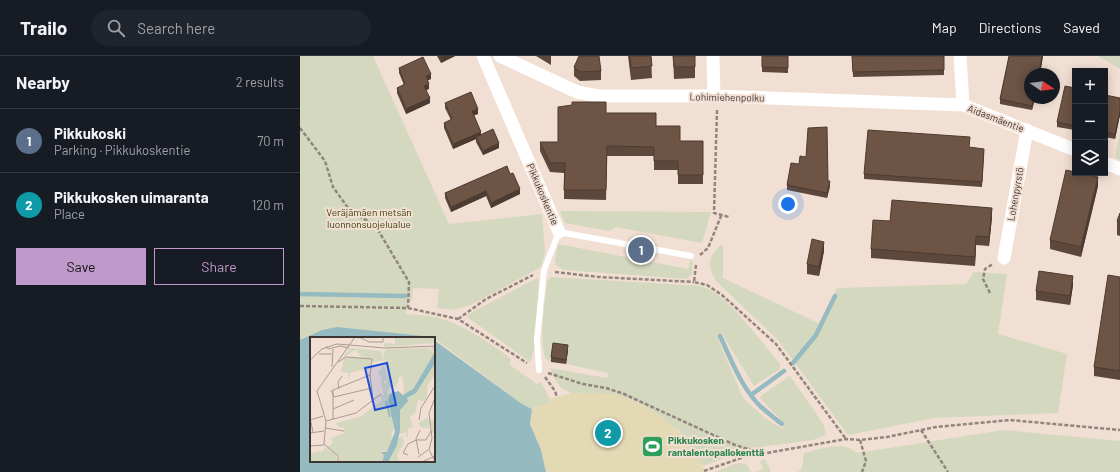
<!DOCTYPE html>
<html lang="en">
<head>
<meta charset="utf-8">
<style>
  :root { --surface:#171b24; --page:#20242c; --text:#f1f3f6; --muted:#9ea1a6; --line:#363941; --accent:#c099cb }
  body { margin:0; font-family:Barlow,sans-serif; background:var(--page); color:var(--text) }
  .controls { position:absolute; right:12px; top:12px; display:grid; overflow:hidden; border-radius:0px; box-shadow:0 2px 10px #0003 }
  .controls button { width:36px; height:36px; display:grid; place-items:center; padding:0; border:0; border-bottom:1px solid var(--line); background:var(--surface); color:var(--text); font:20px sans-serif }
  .compass { position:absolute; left:724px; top:12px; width:36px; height:36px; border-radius:50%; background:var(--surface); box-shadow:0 2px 10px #0003; rotate:103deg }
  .you { position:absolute; left:488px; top:148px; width:14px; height:14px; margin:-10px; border:3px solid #fff; border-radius:50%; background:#1a73e8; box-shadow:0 0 0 6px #1a73e833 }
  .badge { display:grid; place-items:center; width:26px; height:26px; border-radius:50%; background:var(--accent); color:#fff; font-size:13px; font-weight:700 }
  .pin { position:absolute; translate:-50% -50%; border:2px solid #fff; box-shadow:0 1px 4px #0006 }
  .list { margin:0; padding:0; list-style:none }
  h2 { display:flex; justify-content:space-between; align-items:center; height:52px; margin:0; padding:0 16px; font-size:17px }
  h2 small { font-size:13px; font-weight:400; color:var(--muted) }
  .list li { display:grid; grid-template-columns:26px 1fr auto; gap:12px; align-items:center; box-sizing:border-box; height:64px; padding:0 16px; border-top:1px solid var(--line) }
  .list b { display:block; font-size:15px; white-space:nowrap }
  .list p { margin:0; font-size:13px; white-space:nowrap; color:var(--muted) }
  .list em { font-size:13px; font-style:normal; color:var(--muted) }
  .actions { display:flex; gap:8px; padding:12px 16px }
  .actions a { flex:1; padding:9px 0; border:1px solid var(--accent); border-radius:0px; text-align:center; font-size:14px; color:var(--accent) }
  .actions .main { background:var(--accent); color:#111 }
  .icon { flex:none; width:22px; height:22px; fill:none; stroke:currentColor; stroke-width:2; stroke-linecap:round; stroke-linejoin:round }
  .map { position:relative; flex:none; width:820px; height:416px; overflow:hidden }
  header { display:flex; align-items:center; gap:24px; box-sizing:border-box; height:56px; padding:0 20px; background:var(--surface); border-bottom:1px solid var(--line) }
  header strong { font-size:19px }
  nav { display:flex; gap:22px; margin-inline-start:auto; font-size:14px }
  .search { width:280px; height:36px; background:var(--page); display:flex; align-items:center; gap:10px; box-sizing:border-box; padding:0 14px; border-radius:22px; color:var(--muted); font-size:15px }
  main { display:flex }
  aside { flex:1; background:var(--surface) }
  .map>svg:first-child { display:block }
  .green { fill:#d3d8bf }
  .sand { fill:#e3dab5 }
  .water { fill:#95bac0 }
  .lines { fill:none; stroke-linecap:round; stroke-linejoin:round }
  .stream { stroke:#95bac0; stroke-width:4.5 }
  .path { stroke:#92857d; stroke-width:2.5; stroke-dasharray:4 2; stroke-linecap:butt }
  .lane { stroke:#fff; stroke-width:6 }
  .street { stroke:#fff; stroke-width:13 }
  .wall { fill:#5e483b }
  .shaded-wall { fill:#4c3b30 }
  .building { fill:#6d5445; stroke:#4c3b30 }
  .labels { text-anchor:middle; stroke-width:4; stroke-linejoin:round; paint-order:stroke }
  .street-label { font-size:10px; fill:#3d3531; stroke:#f2dfd3 }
  .park-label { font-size:10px; fill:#393e0b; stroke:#f2dfd3 }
  .leisure-label { font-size:10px; font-weight:bold; fill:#27864d; stroke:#f2dfd3; text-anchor:start }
  .inset-river { fill:none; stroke:#95bac0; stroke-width:2 }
  .inset-road { fill:none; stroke:#aa9b92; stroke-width:1 }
  .view { fill:#1d4ed8; fill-opacity:0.15; stroke:#1d4ed8; stroke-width:2 }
  .inset-edge { fill:none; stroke:#3d3531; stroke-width:2 }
</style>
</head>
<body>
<header>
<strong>Trailo</strong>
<div class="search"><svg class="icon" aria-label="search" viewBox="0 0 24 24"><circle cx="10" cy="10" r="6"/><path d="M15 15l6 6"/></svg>Search here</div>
<nav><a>Map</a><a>Directions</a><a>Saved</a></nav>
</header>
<main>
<aside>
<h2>Nearby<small>2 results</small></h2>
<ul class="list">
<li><span class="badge" style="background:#5c6f8a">1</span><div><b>Pikkukoski</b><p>Parking · Pikkukoskentie</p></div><em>70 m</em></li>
<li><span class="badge" style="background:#0f9aa8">2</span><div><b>Pikkukosken uimaranta</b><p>Place</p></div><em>120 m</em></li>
</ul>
<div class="actions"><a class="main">Save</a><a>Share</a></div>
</aside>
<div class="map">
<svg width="820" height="416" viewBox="0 0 820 416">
  <rect width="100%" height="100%" fill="#f2dfd3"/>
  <path class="green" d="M0 0H73L149 168 242 158 245 197 241 211 171 249 152 254 137 252 139 233 113 232 112 245H108L106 258C118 259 131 260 143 263 167 271 190 287 211 303L210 309 237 328 241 326 250 343 249 347 232 353 222 348 134 282 102 279 10 280 0 284Z
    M799 0H820V13L799 1Z
    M820 76V104L815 102Z
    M260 155 411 156 402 187 316 171 309 175 265 167Z
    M258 188 388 213 390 204 393 205 392 218 387 223 264 214 256 209 255 204Z
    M423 188V222L520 268 537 232 666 228 674 216 707 218 698 278 767 298 758 357 634 362 548 379 478 284 416 225C407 210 408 198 423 188Z
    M251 221 384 229C392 229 401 229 408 233 430 242 463 288 480 308V313L454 330 422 278H419V286L443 342 465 362 483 373 485 368 460 342 462 339 490 320 524 369 526 379 513 384 453 392 403 410 389 387 379 375 346 351 286 338 271 337 263 333 258 328 253 320 250 312 307 322 309 317 266 308 268 294 251 306 245 302C239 278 245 250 247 225Z
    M237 222 239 225C237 244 238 291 230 306L167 261 168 259 176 254Z
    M704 374 820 385V416H498L502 412 504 397C521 393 543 384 557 397Z
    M465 403 471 416H455L463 413 460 406Z
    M438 407C446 407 448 409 451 416H414Z"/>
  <path class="sand" d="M271 337C287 338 302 336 317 339 355 347 391 382 405 416H246L241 394 230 368 232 353 249 347 250 343Z"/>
  <path class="water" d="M37 271 123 280 130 282H11V405H134V284L222 348 232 353 230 368 241 394 246 416H0V284L22 274Z"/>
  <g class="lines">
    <path class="stream" d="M0 238 105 240
      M420 280C431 303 441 331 460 350 467 356 474 362 482 368
      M493 307 516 279 535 240
      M451 339 484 315"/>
    <path class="path" d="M417 54 414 157 429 161
      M0 72 25 105 33 131 51 156 75 169 109 226 108 252
      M400 199 408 192 421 160
      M396 209 394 226 407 229 422 239 476 288 546 383
      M255 216 299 221 394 226
      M690 237 683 223 685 213 693 208
      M0 250 108 252 158 263 227 307
      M158 263 186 243 233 219
      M248 317 283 328 306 332 324 338 435 389 461 397
      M245 321 255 335 257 341
      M621 374 648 416
      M560 384 566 405 562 416
      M404 415 444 401 546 383 560 384 587 381 636 371 710 364 820 374"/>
    <path class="lane" d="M239 314 237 283 244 214 259 176 391 200"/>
    <path class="street" d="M183 0 259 176
      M200 0 277 36 298 40H414L663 49 775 94
      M413 0 414 40
      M660 0 663 49
      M805 107 820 113
      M704 202 727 74"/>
  </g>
  <path class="wall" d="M137 0H155L141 7Z
    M236 0H251V9Z
    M328 0H351L352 22 331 24Z
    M373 0H395V22L374 23Z
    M488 0V17L462 16V11Z
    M552 0H644V19L553 21Z
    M709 0H743L740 18H730L735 42 732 54 700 48V43Z
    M274 11 301 15V24L280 25 274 20Z
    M99 12 131 23 127 24 129 33 126 34 130 47 106 58 97 37V32L104 29 99 17Z
    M775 32V74L757 71V66Z
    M805 39 820 42V59L815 83 805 81Z
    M145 47 178 58 174 59 181 79 199 92 183 99 176 86V83L153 93 144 72V67L151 64 145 52Z
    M306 57 356 70 380 85H403V128H378V114H354V100H307L306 144 264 143V117L250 116 240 95V86H258Z
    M684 97 682 131 564 123V118Z
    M210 118 220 138 191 152 186 140 151 156 145 142V137Z
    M528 125 530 130 527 142 487 134V129Z
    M798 130 781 201 750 193V184Z
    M820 157V180L817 179V165Z
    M692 161 689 190 676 189 675 210 571 202V193L590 165Z
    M524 195 519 220 507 218V208Z
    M820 221V324L794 320V311Z
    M773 229 770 249 736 244V235Z
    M268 294 266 308 251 306V301Z"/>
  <path class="shaded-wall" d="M145 0H155L141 7V2Z
    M742 0H743L740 18H739Z
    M131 18V23L126 25V20Z
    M129 28V33L124 35V30Z
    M130 42V47L106 58V53Z
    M734 42H735L732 54V50Z
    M178 53V58L172 60V55Z
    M820 55V59L815 83V78Z
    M181 76V80L176 81V83L153 93V88Z
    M199 87V92L183 99V95Z
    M798 121V130L781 201V191Z
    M530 125V130L527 142V137Z
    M220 133V138L191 152V147Z
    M186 135V140L151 156V151Z
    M692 152V161L689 190V181Z
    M676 180V189L675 210V201Z
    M524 186V195L519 220V211Z
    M773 220V229L770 249V240Z
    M268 289V294L266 308V304Z"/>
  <path class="building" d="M140 0H145L141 2Z
    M279 0H299L301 15 280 16 274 11Z
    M330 0H351L352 10 331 12Z
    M373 0H395V11H374Z
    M462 0H488V12L462 11Z
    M552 0H644V14L553 16Z
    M709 0H742L739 18H730V42H734L732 50 700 43Z
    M123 1 131 18 126 20 129 28 124 30 130 42 106 53 97 32 105 28 99 12Z
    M765 30 775 32V70L757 66Z
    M171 36 178 53 172 55 181 76 153 88 144 67 152 63 145 47Z
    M805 39 820 42V55L815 78 805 76Z
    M272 46H306V57H356V70H380V85H403V119H378V105H354V91L307 90 306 134H264L265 107H250L240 86H258V51L272 49Z
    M527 71 528 125H530L527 137 487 129 491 107 499 108 500 100 506 101 508 72Z
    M193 73 199 87 183 95 176 81Z
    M568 74 670 81 669 91 684 93 682 126 564 118Z
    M207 110 210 118 213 117 220 133 191 147 186 135 151 151 145 137Z
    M766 114 775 116V117H780L798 121 781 191 750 184Z
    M592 144 692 152 689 181 676 180 675 201 571 193 573 164 590 165Z
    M820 157V166L817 165Z
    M512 183 524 186 519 211 507 208Z
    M739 215 773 220 770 240 736 235Z
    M808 219 820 221V315L794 311Z
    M253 287 268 289 266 304 251 301Z"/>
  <defs>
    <symbol id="stadium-square" viewBox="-11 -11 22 22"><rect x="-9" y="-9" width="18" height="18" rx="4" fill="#2e9e5b" stroke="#f2dfd3"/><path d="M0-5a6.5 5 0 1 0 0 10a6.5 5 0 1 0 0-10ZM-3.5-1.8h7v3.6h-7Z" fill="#fff"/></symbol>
  </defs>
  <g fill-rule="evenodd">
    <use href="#stadium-square" x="340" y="378" width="25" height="25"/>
  </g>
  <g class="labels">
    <g class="street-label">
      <text transform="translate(427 41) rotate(1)" y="4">Lohimiehenpolku</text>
      <text transform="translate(696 62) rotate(21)" y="4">Aidasmäentie</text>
      <text transform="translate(243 138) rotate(67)" y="4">Pikkukoskentie</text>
      <text transform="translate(715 138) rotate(-80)" y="4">Lohenpyrstö</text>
    </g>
    <g class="park-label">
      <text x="69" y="160">Veräjämäen metsän<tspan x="69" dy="12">luonnonsuojelualue</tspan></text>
    </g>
    <g class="leisure-label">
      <text x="368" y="388">Pikkukosken<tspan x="368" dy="12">rantalentopallokenttä</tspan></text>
    </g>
  </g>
  <g transform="translate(10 281)">
    <rect width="125" height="125" fill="#f2dfd3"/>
    <path d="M85 0H125V6L74 10V6L85 7ZM125 8V15L119 10 83 13 117 11 125 16 100 55 95 57 94 55 93 41 90 38 86 49 89 53 82 47 80 49 82 50H79L77 57H80L78 63 84 91 81 98 83 102 77 116 73 114 71 117 74 119 72 125H29V119L17 110 23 106 21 101 34 96V91L28 90 26 86 45 81 44 78 46 81 50 80 72 63 70 58H74L72 49H70L72 43 68 34 71 33V30L74 29 78 40 73 46H77L76 44 79 41 73 15 78 13 74 12 124 10 123 11 124 10ZM41 11 71 14 74 24 62 25V21L58 19 61 21 60 30 40 36 38 44V36L31 35 34 21 58 20H52L45 13 30 23ZM125 26V37L117 49V61L113 64 108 63 105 76 100 80 103 90 98 92V101L95 99 97 97 96 93V96L89 97 90 72ZM118 81 119 84 125 83V93L123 97 121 88 118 89 120 92 110 90 109 85ZM96 97 93 99 94 105 87 119 90 125H78L88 100 91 102 90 100ZM15 110 26 118 27 125H0V116L13 114Z" fill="#d3d8bf"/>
    <path d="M125 15V26L106 56 97 61 98 64 90 73V93L87 108 78 125H72L74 119 71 115H77L85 95 78 63 80 57 88 54 93 58 103 52Z" fill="#95bac0"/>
    <path class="inset-river" d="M76 64 80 80"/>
    <path class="inset-road" d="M49 0 59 5H73V0M16 9 18 12 30 9 39 11M9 17H22M0 23 12 12 27 7 75 11 125 9M28 25 36 20 62 22 60 38 63 63M22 30 23 12M29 52 28 45 32 39M21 53 24 60 62 51M23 53 60 38M125 61 119 76 122 101 119 113 125 124M23 72 44 63M0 81 3 95M23 82V53M0 83 13 79M109 83 111 71 125 49M16 84 46 76 71 57M15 91 34 94M0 96 14 94M0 109 14 108M109 117 106 102 110 93M98 118 93 116 98 107 106 103H116L121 94M108 120 118 113M28 125V119L14 107 16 84 7 54 45 0M112 125 125 119"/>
    <path class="view" d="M77 26 86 68 65 73 55 31Z"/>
    <rect width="125" height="125" class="inset-edge"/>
  </g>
</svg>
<div class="controls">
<button>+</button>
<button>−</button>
<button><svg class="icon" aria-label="layers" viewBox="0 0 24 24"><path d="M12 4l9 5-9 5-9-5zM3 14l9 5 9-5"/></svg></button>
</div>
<svg class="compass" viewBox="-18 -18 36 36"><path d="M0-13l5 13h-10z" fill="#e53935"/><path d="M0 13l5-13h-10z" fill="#9ea1a6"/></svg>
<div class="you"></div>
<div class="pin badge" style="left:341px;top:194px;background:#5c6f8a">1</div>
<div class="pin badge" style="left:308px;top:377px;background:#0f9aa8">2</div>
</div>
</main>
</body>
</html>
